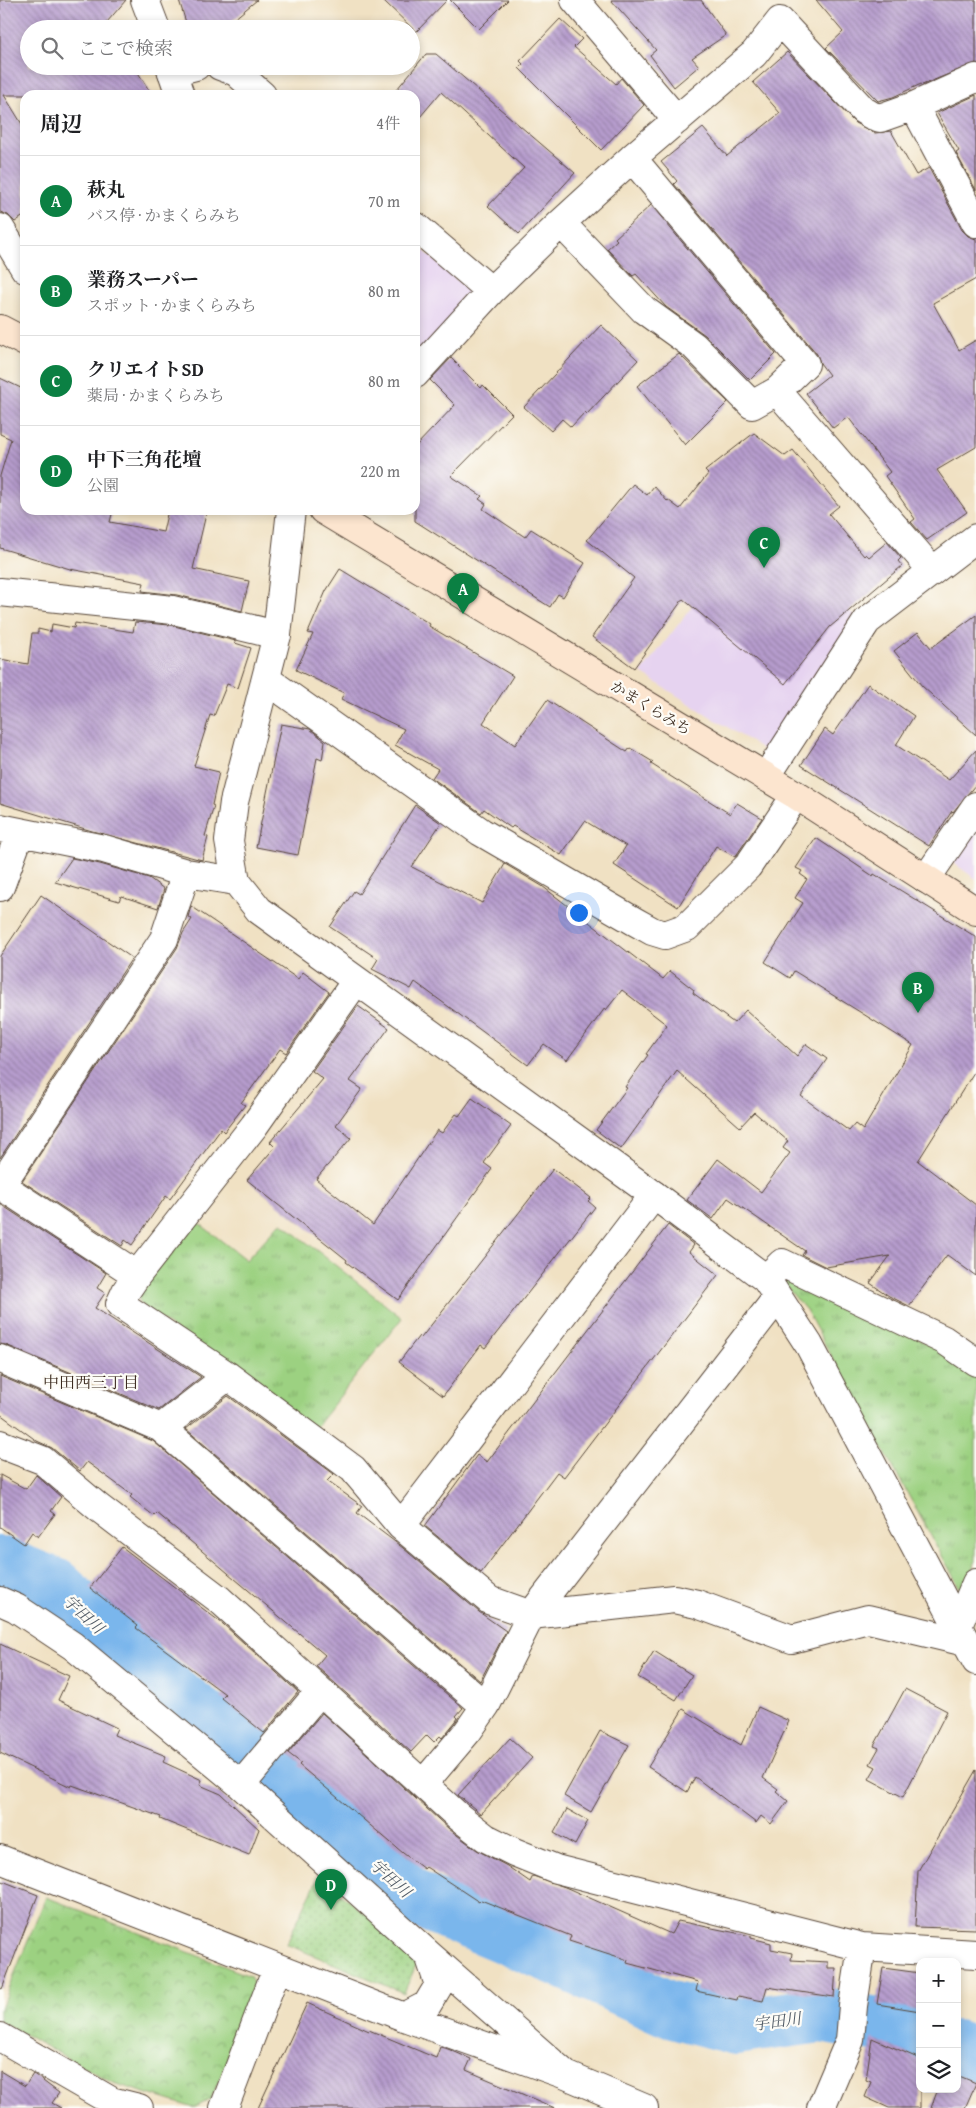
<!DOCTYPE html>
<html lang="ja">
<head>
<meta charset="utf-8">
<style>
  :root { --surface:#fff; --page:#f6f6f6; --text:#202124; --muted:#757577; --line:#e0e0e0; --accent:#0b8043 }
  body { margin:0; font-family:"Gentium Book Plus","Noto Serif JP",serif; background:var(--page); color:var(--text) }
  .controls { position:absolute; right:15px; bottom:15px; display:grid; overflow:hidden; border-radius:10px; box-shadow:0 2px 8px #0003 }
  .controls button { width:45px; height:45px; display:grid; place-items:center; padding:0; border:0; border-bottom:1px solid var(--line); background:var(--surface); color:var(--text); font:25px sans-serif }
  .you { position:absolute; left:578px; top:912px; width:18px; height:18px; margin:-12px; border:4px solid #fff; border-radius:50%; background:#1a73e8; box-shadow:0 0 0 8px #1a73e833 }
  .badge { display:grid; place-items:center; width:32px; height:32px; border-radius:50%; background:var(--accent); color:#fff; font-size:16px; font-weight:700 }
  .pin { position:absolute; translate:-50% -41px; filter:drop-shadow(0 1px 2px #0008) }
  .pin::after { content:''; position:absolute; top:26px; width:18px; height:15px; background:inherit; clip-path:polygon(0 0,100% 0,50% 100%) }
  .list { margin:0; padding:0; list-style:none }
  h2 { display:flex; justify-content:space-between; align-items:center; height:65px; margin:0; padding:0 20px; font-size:21px }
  h2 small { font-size:16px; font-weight:400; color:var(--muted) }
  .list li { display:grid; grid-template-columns:32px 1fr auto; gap:15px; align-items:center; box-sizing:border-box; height:90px; padding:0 20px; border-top:1px solid var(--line) }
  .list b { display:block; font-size:19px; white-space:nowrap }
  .list p { margin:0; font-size:16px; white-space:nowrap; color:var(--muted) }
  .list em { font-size:16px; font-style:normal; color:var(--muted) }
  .icon { flex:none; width:28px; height:28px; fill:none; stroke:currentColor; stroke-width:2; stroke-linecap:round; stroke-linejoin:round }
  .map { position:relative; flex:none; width:976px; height:2108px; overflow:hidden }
  .search { position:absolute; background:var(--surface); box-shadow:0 2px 8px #0003; left:20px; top:20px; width:400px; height:55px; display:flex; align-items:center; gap:12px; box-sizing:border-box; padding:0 18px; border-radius:28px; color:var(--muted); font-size:19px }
  .panel { position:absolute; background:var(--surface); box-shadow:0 2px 8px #0003; left:20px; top:90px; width:400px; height:425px; border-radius:15px }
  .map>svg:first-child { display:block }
  .built { fill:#e6d3f0 }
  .grass { fill:url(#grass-tufts); stroke:#6c7e50 }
  .park { fill:url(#park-crowns); stroke:#6c7e50 }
  .garden { fill:url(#garden-dots); stroke:#6c7e50 }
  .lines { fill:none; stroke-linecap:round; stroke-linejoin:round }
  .river { stroke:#7ab6ec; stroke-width:56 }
  .building { fill:url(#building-back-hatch) }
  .minor-casing { stroke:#564537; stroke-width:30 }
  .tertiary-casing { stroke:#564537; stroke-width:30 }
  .secondary-casing { stroke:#564537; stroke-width:30 }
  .minor { stroke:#fff; stroke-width:28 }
  .tertiary { stroke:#fff; stroke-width:28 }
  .secondary { stroke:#fce5cf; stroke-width:28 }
  .labels { text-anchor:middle; stroke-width:4.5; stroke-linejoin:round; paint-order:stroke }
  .street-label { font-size:15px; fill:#3b2a1e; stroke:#fdfcf7 }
  .neighbourhood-label { font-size:16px; fill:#3b2a1e; stroke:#fdfcf7 }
  .water-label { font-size:16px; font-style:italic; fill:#515b66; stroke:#fdfcf7 }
</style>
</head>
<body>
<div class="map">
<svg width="976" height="2108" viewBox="0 0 976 2108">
  <defs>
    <pattern id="grass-tufts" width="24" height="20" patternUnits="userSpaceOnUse" patternTransform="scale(1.25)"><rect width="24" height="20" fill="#9cd181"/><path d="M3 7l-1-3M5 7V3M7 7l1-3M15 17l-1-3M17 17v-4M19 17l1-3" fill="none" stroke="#80aa69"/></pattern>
    <pattern id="park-crowns" width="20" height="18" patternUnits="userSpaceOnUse" patternTransform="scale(1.25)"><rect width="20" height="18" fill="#9cd181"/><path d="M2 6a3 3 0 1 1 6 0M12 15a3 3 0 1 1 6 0" fill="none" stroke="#80aa69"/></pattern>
    <pattern id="garden-dots" width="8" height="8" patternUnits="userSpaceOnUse" patternTransform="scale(1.25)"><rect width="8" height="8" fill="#9cd181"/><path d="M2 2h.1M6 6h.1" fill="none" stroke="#80aa69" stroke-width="1.8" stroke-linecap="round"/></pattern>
    <pattern id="building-back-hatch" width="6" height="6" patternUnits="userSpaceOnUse" patternTransform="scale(1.25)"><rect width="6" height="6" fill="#b69ccd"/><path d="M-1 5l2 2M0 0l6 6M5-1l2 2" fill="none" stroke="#957fa6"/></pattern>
  </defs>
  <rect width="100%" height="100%" fill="#fdfcf7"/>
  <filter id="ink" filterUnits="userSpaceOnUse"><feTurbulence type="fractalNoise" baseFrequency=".02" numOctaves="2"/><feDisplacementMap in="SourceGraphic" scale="10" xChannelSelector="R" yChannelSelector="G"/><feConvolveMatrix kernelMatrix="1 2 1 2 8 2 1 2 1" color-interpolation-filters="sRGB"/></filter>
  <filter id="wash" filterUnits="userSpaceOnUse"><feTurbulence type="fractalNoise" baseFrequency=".0096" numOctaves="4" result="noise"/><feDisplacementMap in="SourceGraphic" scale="20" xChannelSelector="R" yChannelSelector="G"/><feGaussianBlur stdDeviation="1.12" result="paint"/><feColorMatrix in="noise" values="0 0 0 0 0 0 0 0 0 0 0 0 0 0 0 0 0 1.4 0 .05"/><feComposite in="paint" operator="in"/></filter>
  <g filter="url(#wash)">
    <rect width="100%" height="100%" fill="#f0e1c3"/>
    <path class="built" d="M415 243 475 296 415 363Z
      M757 522 857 618 767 752 641 673Z
      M976 826V879L955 864V856Z"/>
    <path class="grass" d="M190 1216 246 1260 281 1222 402 1318 314 1429 142 1306 136 1292Z
      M790 1276 955 1357 976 1377V1561L962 1592 806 1310 783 1283Z"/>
    <path class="park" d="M46 1897 250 1976 257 1991 211 2099 194 2108 113 2083 0 2021V2009Z"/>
    <path class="garden" d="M319 1876 404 1945 416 1965 404 1993 286 1944Z"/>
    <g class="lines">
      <path class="river" d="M0 1564 55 1586 150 1676 275 1771 412 1897 560 1959 666 2008 736 2027 820 2015 920 2032
        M957 2048 976 2056"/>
    </g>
    <g id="blocks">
      <path class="building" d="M0 0H126L101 29H29V66H134L152 95H4L25 129V215L15 222 8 215 0 212Z
        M179 0H257L222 29H188Z
        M383 0H447L416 32Z
        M450 0H508L479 29Z
        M611 0H701L726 35 692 58 699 66 674 87 650 55 656 50Z
        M816 0H976V63L922 85 921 84 893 97 878 101 826 48 843 32Z
        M560 19 582 39 574 47 616 84 621 78 644 105 601 150 519 68 523 64 520 61Z
        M787 52 855 123 875 133 891 131 916 175 929 168 962 230 968 236 976 239V279L933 303 959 350 976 340V447L937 470 967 512 927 540 911 522 915 519 885 476 890 472 848 417 833 428 806 393 829 375 820 363 817 354 674 184 677 181 661 162 703 128 727 156 780 113 753 82Z
        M426 54H436L575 173 519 234 488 206 524 168 441 92 415 123V95H392Z
        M976 95V190L956 153 959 151 937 113Z
        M651 205 776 354 750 380 705 335 666 307 636 274 633 276 607 249 617 240 615 238Z
        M601 325 638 360 587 414 585 412 571 427 562 419 551 431 524 407Z
        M679 354 728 402 685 445 637 386Z
        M451 358 481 388 483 385 512 414 451 476 482 496 479 499 486 504 483 509 525 537 531 529 585 563 563 597 558 594 550 607 415 521V447L455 405 430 380Z
        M0 378 25 390V510H113L110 522 163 532 168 510H207L193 569 249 581 242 611 177 595 142 591 144 583 70 569 0 548V476L11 439 0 434Z
        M754 433 785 456 793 450 839 506 829 514 864 556 866 554 869 557 887 542 901 558 898 561 902 566 830 627 785 684 683 599 634 668 592 637 634 578 587 540 633 484 647 495 654 486 667 501 668 500 680 509 708 474 705 471Z
        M340 569 430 624 429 626 513 676 483 723 515 745 547 700 627 752 630 748 653 762 651 764 730 814 737 803 762 818 735 857 716 846 678 907 614 865 626 846 585 821 561 855 513 826 511 828 484 809 481 813 432 778 438 769 395 745 404 729 341 699 344 693 296 670 313 634 308 633 326 591Z
        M976 615V735L922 686 894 651 918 632 931 648Z
        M135 622 170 625 236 641 235 643 251 648 238 688 227 684 214 716 210 715 194 766 219 772 212 805 214 806 205 836 208 837 202 860 92 831 0 803V659L28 664 32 633H38V629L51 632 52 624 74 628 75 623 133 632Z
        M868 684 914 716 896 745 949 780 976 750V784L953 812 952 811 929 846 801 765 825 729 833 735Z
        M281 724 310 729 325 741 322 760 317 758 298 855 256 847Z
        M415 805 441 823 412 867 482 903 505 864 542 886 663 979 670 971 694 990 693 993 734 1023 746 1010 797 1056 806 1044 827 1059 801 1096 849 1131 855 1124 863 1130 913 1045 794 971 790 978 765 962 803 903 795 898 807 879 800 874 802 871 796 868 816 838 873 876 874 874 976 937V1069L918 1161 976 1205V1276L947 1255 909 1306 889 1296 870 1283 890 1256 826 1267 802 1255 805 1251 728 1198 713 1219 687 1200 718 1159 761 1192 790 1153 783 1148 788 1141 754 1112 740 1127 677 1071 621 1149 596 1130 627 1088 625 1087 648 1055 646 1054 667 1025 622 990 606 1010 605 1008 567 1060 544 1044 528 1065 415 982 411 989 372 969 378 959 330 927 354 891 359 894Z
        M72 858 100 864 149 878 164 889 158 908 121 896 119 901 55 882Z
        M41 895 132 958 0 1158V956Z
        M191 906 298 979 303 972 329 992 286 1053 280 1049 241 1103 245 1105 224 1132 221 1129 170 1199 166 1196 132 1245 125 1240 122 1246 22 1181 177 948 183 933 192 919 188 917Z
        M358 1006 389 1028 350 1081 362 1089 336 1125 351 1138 316 1179 373 1225 437 1130 442 1133 456 1114 459 1116 472 1098 511 1126 484 1163 492 1169 398 1300 346 1262 347 1260 247 1180 275 1147 270 1142 323 1079 312 1071Z
        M553 1169 591 1198 588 1201 595 1207 485 1348 481 1345 443 1396 399 1362 419 1336 421 1338Z
        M0 1204 106 1273 97 1288 105 1293 95 1308 201 1377 159 1410 6 1345 0 1344Z
        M668 1225 694 1245 689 1252 718 1275 564 1477 557 1472 481 1573 425 1526 477 1455 487 1462Z
        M0 1376 153 1441 463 1708 456 1716 458 1718 456 1721 442 1738 440 1736 434 1742 427 1735 411 1752 316 1666 325 1655 157 1513 154 1516 130 1497 132 1495 87 1462 80 1471 52 1448 37 1441 0 1414Z
        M228 1396 334 1474 327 1481 362 1506 357 1513 403 1548 479 1612 506 1631 480 1681 186 1429Z
        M0 1475 26 1489 36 1475 61 1497 51 1511 55 1514 38 1537 32 1532 24 1544 0 1527Z
        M122 1547 223 1624 298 1692 264 1733 221 1698 225 1694 136 1628 138 1626 90 1588Z
        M0 1644 69 1676 58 1700 117 1728 114 1735 166 1756 163 1762 202 1780 200 1785 221 1794 259 1829 249 1855 160 1819 161 1817 72 1785 71 1787 0 1753Z
        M654 1651 692 1675 676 1700 638 1677Z
        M905 1689 947 1711 903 1797 869 1779 876 1767 870 1764 879 1748 874 1746Z
        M758 1707 789 1721 763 1778 778 1789 776 1791 788 1801 771 1824 761 1816 756 1823 695 1777 687 1792 648 1767 683 1709 741 1745Z
        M322 1713 449 1829 477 1850 507 1866 530 1882 533 1876 565 1887 671 1934 678 1921 751 1936V1938L771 1943V1949L792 1953 791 1960 828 1962V1968H836L834 1997 767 1987 763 2001 738 1996 737 2000 696 1991 698 1982 627 1963 628 1960 569 1941 571 1936 481 1900 479 1902 426 1867 424 1869 403 1853 299 1765 301 1763 288 1753Z
        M600 1731 629 1745 591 1812 564 1796Z
        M510 1738 532 1758 481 1814 458 1795Z
        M976 1770V1929L915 1927 918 1871Z
        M567 1809 588 1821 575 1845 554 1833Z
        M0 1880 38 1895 2 1989 0 1988Z
        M883 1968 920 1973V2011L877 2004Z
        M307 2003 369 2031V2030L436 2058 440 2047 448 2049 471 2059 466 2070 555 2108H258Z
        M872 2038 920 2059V2108H889L865 2097 871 2082 866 2080Z
        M0 2071 25 2086 33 2074 35 2075 59 2093 52 2103 61 2108H0Z
        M957 2075 976 2083 965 2108H931L938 2089H957Z"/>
    </g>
  </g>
  <g filter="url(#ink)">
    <use href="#blocks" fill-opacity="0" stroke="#564537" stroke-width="1"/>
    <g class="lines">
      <defs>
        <path id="minor" d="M575 0 677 120
          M220 66 236 72 262 95
          M172 72 196 66
          M914 106 976 223
          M632 158 805 364 777 391 932 570
          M561 223 644 310 694 346 752 405 777 391
          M415 226 491 291
          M0 228 25 269
          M415 374 491 291 561 223 632 158 754 54 780 21 863 110 871 115 880 118 914 106 976 78
          M0 592 173 610 277 635
          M267 680 481 832 634 921 652 931 665 935 687 927 748 866 796 795
          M766 777 867 621 976 538
          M0 828 104 849 186 873 236 881
          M926 879 976 806
          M0 887 20 833
          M356 981 254 1126 137 1275 126 1291 120 1304 228 1376 353 1469 401 1526 489 1600 531 1615 674 1599 697 1604 792 1639 868 1619 965 1642
          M0 1185 137 1275
          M1 1185 164 939 186 873
          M766 1279 782 1263 944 1340 976 1362
          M0 1359 161 1428 477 1699
          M161 1428 228 1376
          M0 1444 42 1460 99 1508 220 1600 459 1817 486 1838 514 1852 556 1869 862 1947 976 1954
          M401 1526 654 1195
          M0 1601 16 1608 73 1646 241 1785 429 1955 566 2075
          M957 1628 976 1583
          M423 1784 468 1731 486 1705 531 1615 777 1298
          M241 1785 320 1691
          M0 1859 404 2017 566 2075 644 2108
          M404 2017 427 2005 439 1985 429 1955
          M0 2037 111 2101 139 2108
          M224 2108 277 1968
          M821 2108 850 2040 853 2006 862 1947"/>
        <path id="tertiary" d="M145 0 156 29
          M170 66 180 95
          M291 510 277 635 234 802 229 841 236 881 259 910 654 1195 766 1279 809 1345 976 1661"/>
        <path id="secondary" d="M0 329 25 342
          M323 510 796 795 976 911"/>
      </defs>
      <use href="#minor" class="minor-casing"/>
      <use href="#tertiary" class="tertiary-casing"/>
      <use href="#secondary" class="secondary-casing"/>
      <use href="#minor" class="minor"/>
      <use href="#tertiary" class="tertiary"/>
      <use href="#secondary" class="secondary"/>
    </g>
  </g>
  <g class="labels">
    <g class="street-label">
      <text transform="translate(651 708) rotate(31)" y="5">かまくらみち</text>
    </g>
    <g class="neighbourhood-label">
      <text x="91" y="1388">中田西三丁目</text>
    </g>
    <g class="water-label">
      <text transform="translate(84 1614) rotate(43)" y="6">宇田川</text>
      <text transform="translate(391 1878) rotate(42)" y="6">宇田川</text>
      <text transform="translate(777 2021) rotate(-8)" y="6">宇田川</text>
    </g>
  </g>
</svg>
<div class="controls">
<button>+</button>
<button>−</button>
<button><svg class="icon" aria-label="layers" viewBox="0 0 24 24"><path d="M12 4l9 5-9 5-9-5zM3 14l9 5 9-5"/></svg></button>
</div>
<div class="you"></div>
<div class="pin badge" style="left:463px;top:614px">A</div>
<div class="pin badge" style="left:918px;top:1013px">B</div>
<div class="pin badge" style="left:764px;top:568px">C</div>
<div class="pin badge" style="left:331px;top:1910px">D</div>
<div class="search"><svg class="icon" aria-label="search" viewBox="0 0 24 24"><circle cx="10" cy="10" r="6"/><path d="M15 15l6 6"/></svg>ここで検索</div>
<section class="panel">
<h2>周辺<small>4件</small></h2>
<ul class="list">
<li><span class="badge">A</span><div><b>萩丸</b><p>バス停 · かまくらみち</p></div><em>70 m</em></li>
<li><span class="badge">B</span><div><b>業務スーパー</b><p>スポット · かまくらみち</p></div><em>80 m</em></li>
<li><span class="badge">C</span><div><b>クリエイトSD</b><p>薬局 · かまくらみち</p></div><em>80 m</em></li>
<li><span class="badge">D</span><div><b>中下三角花壇</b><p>公園</p></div><em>220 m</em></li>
</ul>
</section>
</div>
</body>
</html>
